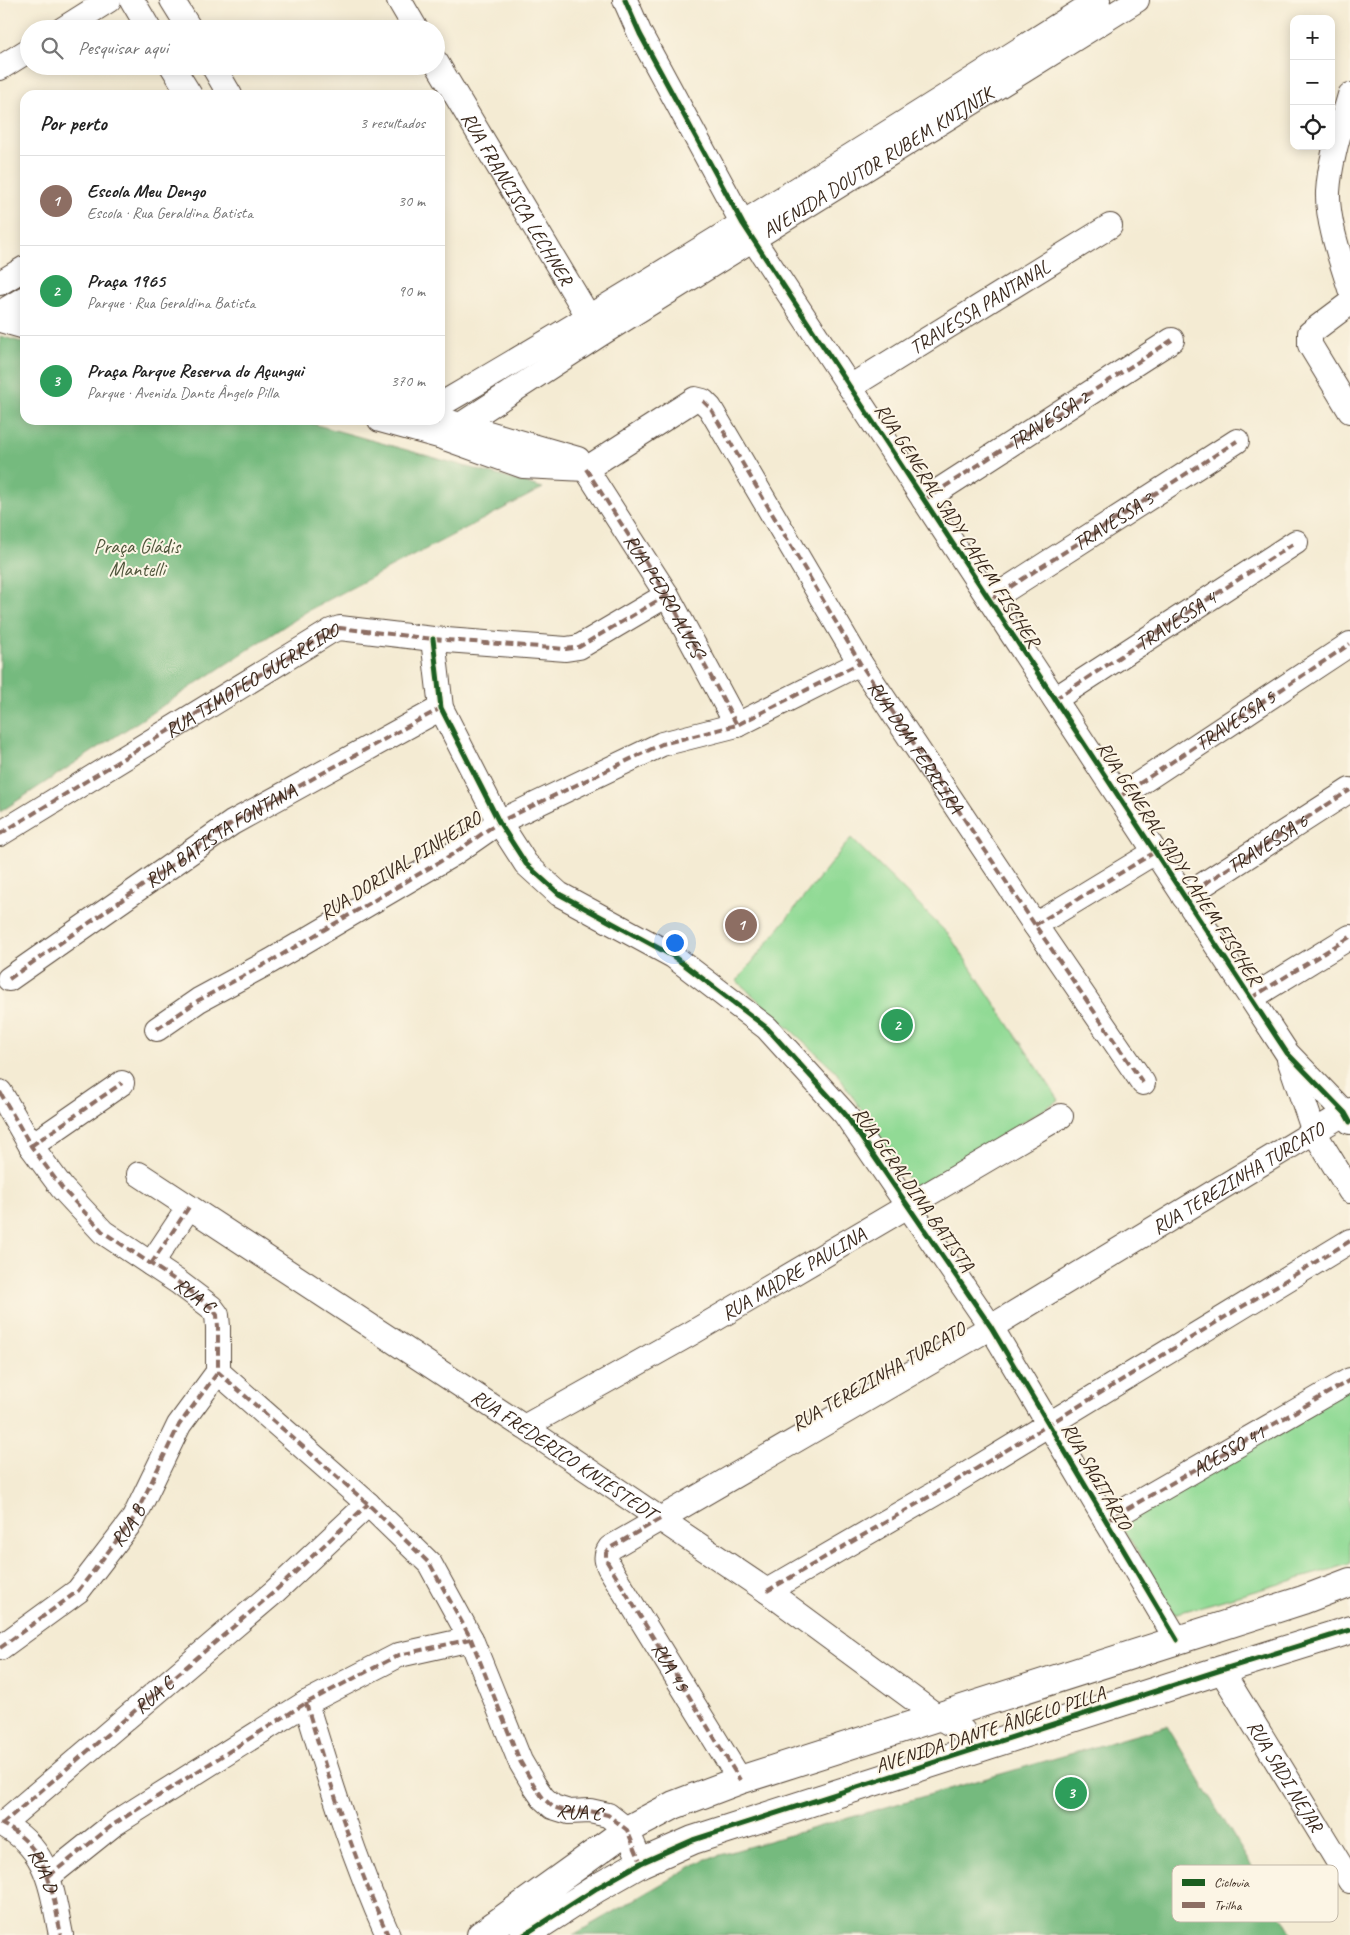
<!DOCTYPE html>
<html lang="pt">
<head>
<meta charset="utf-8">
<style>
  :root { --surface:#fff; --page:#f6f6f6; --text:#222; --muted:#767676; --line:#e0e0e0; --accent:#1f6fb2 }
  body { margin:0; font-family:Caveat,sans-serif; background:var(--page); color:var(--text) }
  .controls { position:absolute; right:15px; top:15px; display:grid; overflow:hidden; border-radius:10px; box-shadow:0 2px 12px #0003 }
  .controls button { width:45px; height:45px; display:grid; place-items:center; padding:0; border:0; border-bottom:1px solid var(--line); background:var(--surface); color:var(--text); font:25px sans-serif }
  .you { position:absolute; left:674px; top:942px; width:18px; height:18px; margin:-12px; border:4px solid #fff; border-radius:50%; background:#1a73e8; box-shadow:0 0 0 8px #1a73e833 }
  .badge { display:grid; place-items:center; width:32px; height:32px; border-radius:50%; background:var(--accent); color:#fff; font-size:16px; font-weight:700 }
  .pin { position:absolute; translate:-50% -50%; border:2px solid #fff; box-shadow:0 1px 5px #0006 }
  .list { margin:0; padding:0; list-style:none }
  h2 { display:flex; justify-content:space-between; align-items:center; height:65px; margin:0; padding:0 20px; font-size:21px }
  h2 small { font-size:16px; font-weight:400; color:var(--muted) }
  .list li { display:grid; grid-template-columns:32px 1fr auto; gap:15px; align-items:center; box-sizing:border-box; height:90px; padding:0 20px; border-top:1px solid var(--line) }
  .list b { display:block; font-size:19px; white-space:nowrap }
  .list p { margin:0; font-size:16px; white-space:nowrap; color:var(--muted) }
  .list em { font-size:16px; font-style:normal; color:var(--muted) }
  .icon { flex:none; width:28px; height:28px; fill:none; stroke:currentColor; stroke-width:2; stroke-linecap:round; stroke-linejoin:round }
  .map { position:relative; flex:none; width:1350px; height:1935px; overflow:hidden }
  .search { position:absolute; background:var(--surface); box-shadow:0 2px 12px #0003; left:20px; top:20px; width:425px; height:55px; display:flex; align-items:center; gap:12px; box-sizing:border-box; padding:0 18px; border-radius:28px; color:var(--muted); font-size:19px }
  .panel { position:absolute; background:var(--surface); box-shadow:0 2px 12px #0003; left:20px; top:90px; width:425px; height:335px; border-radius:15px }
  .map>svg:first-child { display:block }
  .green { fill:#91da95; stroke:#66825a }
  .forest { fill:#74ba7e; stroke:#58724e }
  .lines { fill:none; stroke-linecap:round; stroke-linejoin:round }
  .minor-casing { stroke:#574739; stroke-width:26 }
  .major-casing { stroke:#574739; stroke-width:30 }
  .minor { stroke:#fff; stroke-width:24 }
  .major { stroke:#fff; stroke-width:28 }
  .quiet { stroke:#8d6e63; stroke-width:4; stroke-dasharray:8 4; stroke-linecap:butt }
  .cycleway-casing { stroke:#fcf5e5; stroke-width:8 }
  .cycleway { stroke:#1b5e20; stroke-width:5 }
  .labels { text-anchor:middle; stroke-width:4; stroke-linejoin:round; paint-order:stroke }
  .street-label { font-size:20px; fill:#3b2a1e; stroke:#fcf5e5 }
  .park-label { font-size:20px; fill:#50563c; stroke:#fcf5e5 }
  .key { fill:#fcf5e5; stroke:#c2b8a9; stroke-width:1 }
  .key-label { font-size:14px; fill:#3b2a1e }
</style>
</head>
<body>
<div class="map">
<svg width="1350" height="1935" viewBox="0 0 1350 1935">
  <rect width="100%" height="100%" fill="#fcf5e5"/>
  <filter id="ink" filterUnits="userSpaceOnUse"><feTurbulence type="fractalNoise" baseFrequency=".02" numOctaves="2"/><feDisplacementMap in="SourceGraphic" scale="10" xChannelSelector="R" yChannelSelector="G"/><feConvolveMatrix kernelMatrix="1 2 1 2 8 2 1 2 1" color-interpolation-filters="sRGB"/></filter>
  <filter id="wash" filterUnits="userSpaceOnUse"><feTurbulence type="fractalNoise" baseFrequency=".0096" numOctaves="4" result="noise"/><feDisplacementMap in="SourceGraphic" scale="20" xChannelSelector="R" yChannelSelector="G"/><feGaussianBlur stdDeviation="1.12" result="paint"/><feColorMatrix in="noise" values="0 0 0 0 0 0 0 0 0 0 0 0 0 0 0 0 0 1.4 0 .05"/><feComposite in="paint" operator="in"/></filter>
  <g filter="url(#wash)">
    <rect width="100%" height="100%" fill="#f4ebd3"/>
    <path class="green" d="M851 838 949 935 1059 1100 914 1188 834 1069 737 981Z
      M1350 1383V1564L1174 1614 1120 1522Z"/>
    <path class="forest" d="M0 336 25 343V420H299L543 488 309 610 0 812Z
      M1167 1726 1293 1935H573L703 1860Z"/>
  </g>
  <g filter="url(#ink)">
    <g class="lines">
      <defs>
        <g id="minor">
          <path d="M132 0 149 29"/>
          <path d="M172 0 190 29"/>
          <path d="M399 0 416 29"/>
          <path d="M625 0 640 34 743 224 1287 1053 1345 1113 1350 1122"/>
          <path d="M63 29 109 0"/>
          <path id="s1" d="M436 62 597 331"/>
          <path d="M172 66 190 95"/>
          <path d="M213 66 230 95"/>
          <path d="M0 68 29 50"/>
          <path d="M1350 95C1341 127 1330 159 1328 192 1327 222 1341 260 1350 289"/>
          <path d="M0 283 25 268"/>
          <path d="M1350 303 1310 333V345L1350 411"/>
          <path d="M0 313 25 298"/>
          <path d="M0 320 25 327"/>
          <path id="s2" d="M850 387 1110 226"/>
          <path d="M440 405C663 275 880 138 1098 0"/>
          <path d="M380 420 442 437 523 466 586 469"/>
          <path d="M450 422 578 459"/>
          <path id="s3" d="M442 437 599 335 1137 0"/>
          <path id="s4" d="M586 469 695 399 703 401 710 408 860 663 1035 925 1143 1083"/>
          <path id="s5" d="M586 469 667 595 737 725"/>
          <path d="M924 500 1172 340"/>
          <path d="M990 600 1237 441"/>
          <path d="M433 639 441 708 499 822 526 864 559 894 673 956 767 1028 845 1114 991 1327 1177 1640"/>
          <path id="s6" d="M1055 699 1296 542"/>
          <path d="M1119 797 1350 644"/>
          <path id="s7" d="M0 834 331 631 340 628 433 639 566 649 579 647 667 595"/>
          <path d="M1184 897 1350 790"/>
          <path d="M1035 925 1155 852"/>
          <path d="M9 979 232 823 441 708"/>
          <path d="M1251 998 1350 937"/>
          <path d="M157 1029 199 1000 271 961 453 854 499 822 662 744 737 725 860 663"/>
          <path d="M1289 1059 1314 1132 1350 1191"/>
          <path id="s8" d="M0 1092 31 1146 62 1188 103 1232 178 1282 211 1307 217 1315 218 1327V1372L368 1504 430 1564 471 1639 520 1761 534 1785 543 1798 553 1807 569 1812 590 1811 608 1815 627 1830 641 1863"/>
          <path d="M31 1146 122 1083"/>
          <path id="s9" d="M139 1174 524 1427 767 1591 938 1717 963 1731 969 1752"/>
          <path d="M151 1264 189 1207"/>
          <path id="s10" d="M524 1427 690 1334 1061 1116"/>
          <path d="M1106 1521 1350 1380"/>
          <path d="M767 1591 946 1487 1350 1241"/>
          <path d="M0 1648 78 1591 134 1518 179 1425 218 1372"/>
          <path id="s11" d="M1221 1670 1350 1881"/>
          <path d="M306 1703C330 1782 354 1860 388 1935"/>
          <path id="s12" d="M740 1780 609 1567C606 1560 605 1555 610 1548L991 1327 1350 1110"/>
          <path d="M0 1823C49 1848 51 1887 61 1935"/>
          <path id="s13" d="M2 1824 273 1593 368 1504"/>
          <path d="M49 1876 114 1824 306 1703 399 1655 471 1639"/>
        </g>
        <path id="major" d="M481 1935 627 1830 674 1805 740 1780 1303 1600 1350 1582
          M524 1935 597 1888 641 1863 693 1840 1221 1670 1350 1630"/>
      </defs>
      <use href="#minor" class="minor-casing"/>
      <use href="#major" class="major-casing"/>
      <use href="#minor" class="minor"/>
      <use href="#major" class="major"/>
      <g class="quiet">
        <path d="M703 401 710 408 860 663 1035 925 1143 1083"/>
        <path d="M586 469 667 595 737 725"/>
        <path id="s14" d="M924 500 1172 340"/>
        <path id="s15" d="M990 600 1237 441"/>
        <path d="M1055 699 1296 542"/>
        <path id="s16" d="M1119 797 1350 644"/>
        <path d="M0 834 331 631 340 628 433 639 566 649 579 647 667 595"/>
        <path id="s17" d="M1184 897 1350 790"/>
        <path d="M1035 925 1155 852"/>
        <path id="s18" d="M9 979 232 823 441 708"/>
        <path d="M1251 998 1350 937"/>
        <path d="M157 1029 199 1000 271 961 453 854 499 822 662 744 737 725 860 663"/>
        <path d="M0 1092 31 1146 62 1188 103 1232 178 1282 211 1307 217 1315 218 1327V1372L368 1504 430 1564 471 1639 520 1761 534 1785 543 1798 553 1807 569 1812 590 1811 608 1815 627 1830 641 1863"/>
        <path d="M31 1146 122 1083"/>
        <path d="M151 1264 189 1207"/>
        <path id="s19" d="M660 1519 610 1548 606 1553V1560L740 1780"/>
        <path id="s20" d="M1106 1521 1350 1380"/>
        <path d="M767 1591 946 1487 1350 1241"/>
        <path id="s21" d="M0 1648 78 1591 134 1518 179 1425 218 1372"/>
        <path d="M306 1703C330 1782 354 1860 388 1935"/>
        <path id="s22" d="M0 1823C49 1848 51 1887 61 1935"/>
        <path d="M2 1824 273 1593 368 1504"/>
        <path d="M49 1876 114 1824 306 1703 399 1655 471 1639"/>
      </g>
      <defs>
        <path id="cycleway" d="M625 0 640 34 743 224 1287 1053 1345 1113 1350 1122
          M433 639 441 708 499 822 526 864 559 894 673 956 767 1028 845 1114 991 1327 1177 1640
          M524 1935 597 1888 641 1863 693 1840 1221 1670 1350 1630"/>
      </defs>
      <use href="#cycleway" class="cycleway-casing"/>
      <use href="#cycleway" class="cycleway"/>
    </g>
  </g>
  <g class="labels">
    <g class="street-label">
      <text dy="7" stroke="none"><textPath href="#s3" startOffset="515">AVENIDA DOUTOR RUBEM KNIJNIK</textPath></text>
      <text dy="7" stroke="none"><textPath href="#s1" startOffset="159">RUA FRANCISCA LECHNER</textPath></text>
      <text dy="7" stroke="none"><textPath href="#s2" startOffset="152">TRAVESSA PANTANAL</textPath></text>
      <text dy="7" stroke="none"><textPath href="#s14" startOffset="148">TRAVESSA 2</textPath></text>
      <text dy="7" stroke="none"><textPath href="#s15" startOffset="146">TRAVESSA 3</textPath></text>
      <text transform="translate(958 525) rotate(57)" y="7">RUA GENERAL SADY CAHEM FISCHER</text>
      <text dy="7" stroke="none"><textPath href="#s5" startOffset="149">RUA PEDRO ALVES</textPath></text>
      <text dy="7" stroke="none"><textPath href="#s6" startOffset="144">TRAVESSA 4</textPath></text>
      <text dy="7" stroke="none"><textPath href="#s7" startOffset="295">RUA TIMOTEO GUERREIRO</textPath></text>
      <text dy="7" stroke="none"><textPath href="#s16" startOffset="139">TRAVESSA 5</textPath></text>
      <text dy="7" stroke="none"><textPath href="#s4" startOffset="544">RUA DOM FERREIRA</textPath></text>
      <text dy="7" stroke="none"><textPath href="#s18" startOffset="256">RUA BATISTA FONTANA</textPath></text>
      <text dy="7" stroke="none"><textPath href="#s17" startOffset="99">TRAVESSA 6</textPath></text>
      <text transform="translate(1180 863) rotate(57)" y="7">RUA GENERAL SADY CAHEM FISCHER</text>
      <text transform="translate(400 865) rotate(-32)" y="7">RUA DORIVAL PINHEIRO</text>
      <text dy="7" stroke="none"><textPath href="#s12" startOffset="999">RUA TEREZINHA TURCATO</textPath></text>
      <text transform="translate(914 1189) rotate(55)" y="7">RUA GERALDINA BATISTA</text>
      <text dy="7" stroke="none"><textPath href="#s10" startOffset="310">RUA MADRE PAULINA</textPath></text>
      <text dy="7" stroke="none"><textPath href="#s8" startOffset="286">RUA C</textPath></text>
      <text transform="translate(878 1376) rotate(-30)" y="7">RUA TEREZINHA TURCATO</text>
      <text dy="7" stroke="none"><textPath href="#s20" startOffset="141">ACESSO 41</textPath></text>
      <text dy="7" stroke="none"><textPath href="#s9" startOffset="509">RUA FREDERICO KNIESTEDT</textPath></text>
      <text transform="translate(1097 1476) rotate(60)" y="7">RUA SAGITÁRIO</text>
      <text dy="7" stroke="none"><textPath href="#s21" startOffset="179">RUA B</textPath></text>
      <text dy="7" stroke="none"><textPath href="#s19" startOffset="196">RUA 45</textPath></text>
      <text dy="7" stroke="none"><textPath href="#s13" startOffset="199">RUA C</textPath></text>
      <text transform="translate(990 1729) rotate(-18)" y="7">AVENIDA DANTE ÂNGELO PILLA</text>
      <text dy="7" stroke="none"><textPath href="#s11" startOffset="124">RUA SADI NEJAR</textPath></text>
      <text dy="7" stroke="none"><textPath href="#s8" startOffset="961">RUA C</textPath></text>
      <text dy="7" stroke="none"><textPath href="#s22" startOffset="66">RUA D</textPath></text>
    </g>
    <g class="park-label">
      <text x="137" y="553">Praça Gládis<tspan x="137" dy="23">Mantelli</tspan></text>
    </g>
  </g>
  <rect x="1172" y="1865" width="166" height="57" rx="8" class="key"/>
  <rect x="1182" y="1879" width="23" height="7" fill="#1b5e20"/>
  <rect x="1182" y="1902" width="23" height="6" fill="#8d6e63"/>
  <g class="key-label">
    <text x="1214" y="1887">Ciclovia</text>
    <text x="1214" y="1910">Trilha</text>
  </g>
</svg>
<div class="controls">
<button>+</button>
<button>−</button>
<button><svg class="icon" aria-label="locate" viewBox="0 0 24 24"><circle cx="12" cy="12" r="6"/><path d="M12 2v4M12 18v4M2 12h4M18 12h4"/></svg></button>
</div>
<div class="you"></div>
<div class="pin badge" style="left:741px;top:925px;background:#8d6e63">1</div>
<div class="pin badge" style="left:897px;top:1025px;background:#2e9e5b">2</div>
<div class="pin badge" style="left:1071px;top:1793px;background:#2e9e5b">3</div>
<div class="search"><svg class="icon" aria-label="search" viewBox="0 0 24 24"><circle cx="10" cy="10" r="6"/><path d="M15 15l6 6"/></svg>Pesquisar aqui</div>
<section class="panel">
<h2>Por perto<small>3 resultados</small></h2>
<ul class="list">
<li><span class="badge" style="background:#8d6e63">1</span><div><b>Escola Meu Dengo</b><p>Escola · Rua Geraldina Batista</p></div><em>30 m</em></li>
<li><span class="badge" style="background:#2e9e5b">2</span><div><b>Praça 1965</b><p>Parque · Rua Geraldina Batista</p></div><em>90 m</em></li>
<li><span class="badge" style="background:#2e9e5b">3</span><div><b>Praça Parque Reserva do Açungui</b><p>Parque · Avenida Dante Ângelo Pilla</p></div><em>370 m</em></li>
</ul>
</section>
</div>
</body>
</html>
